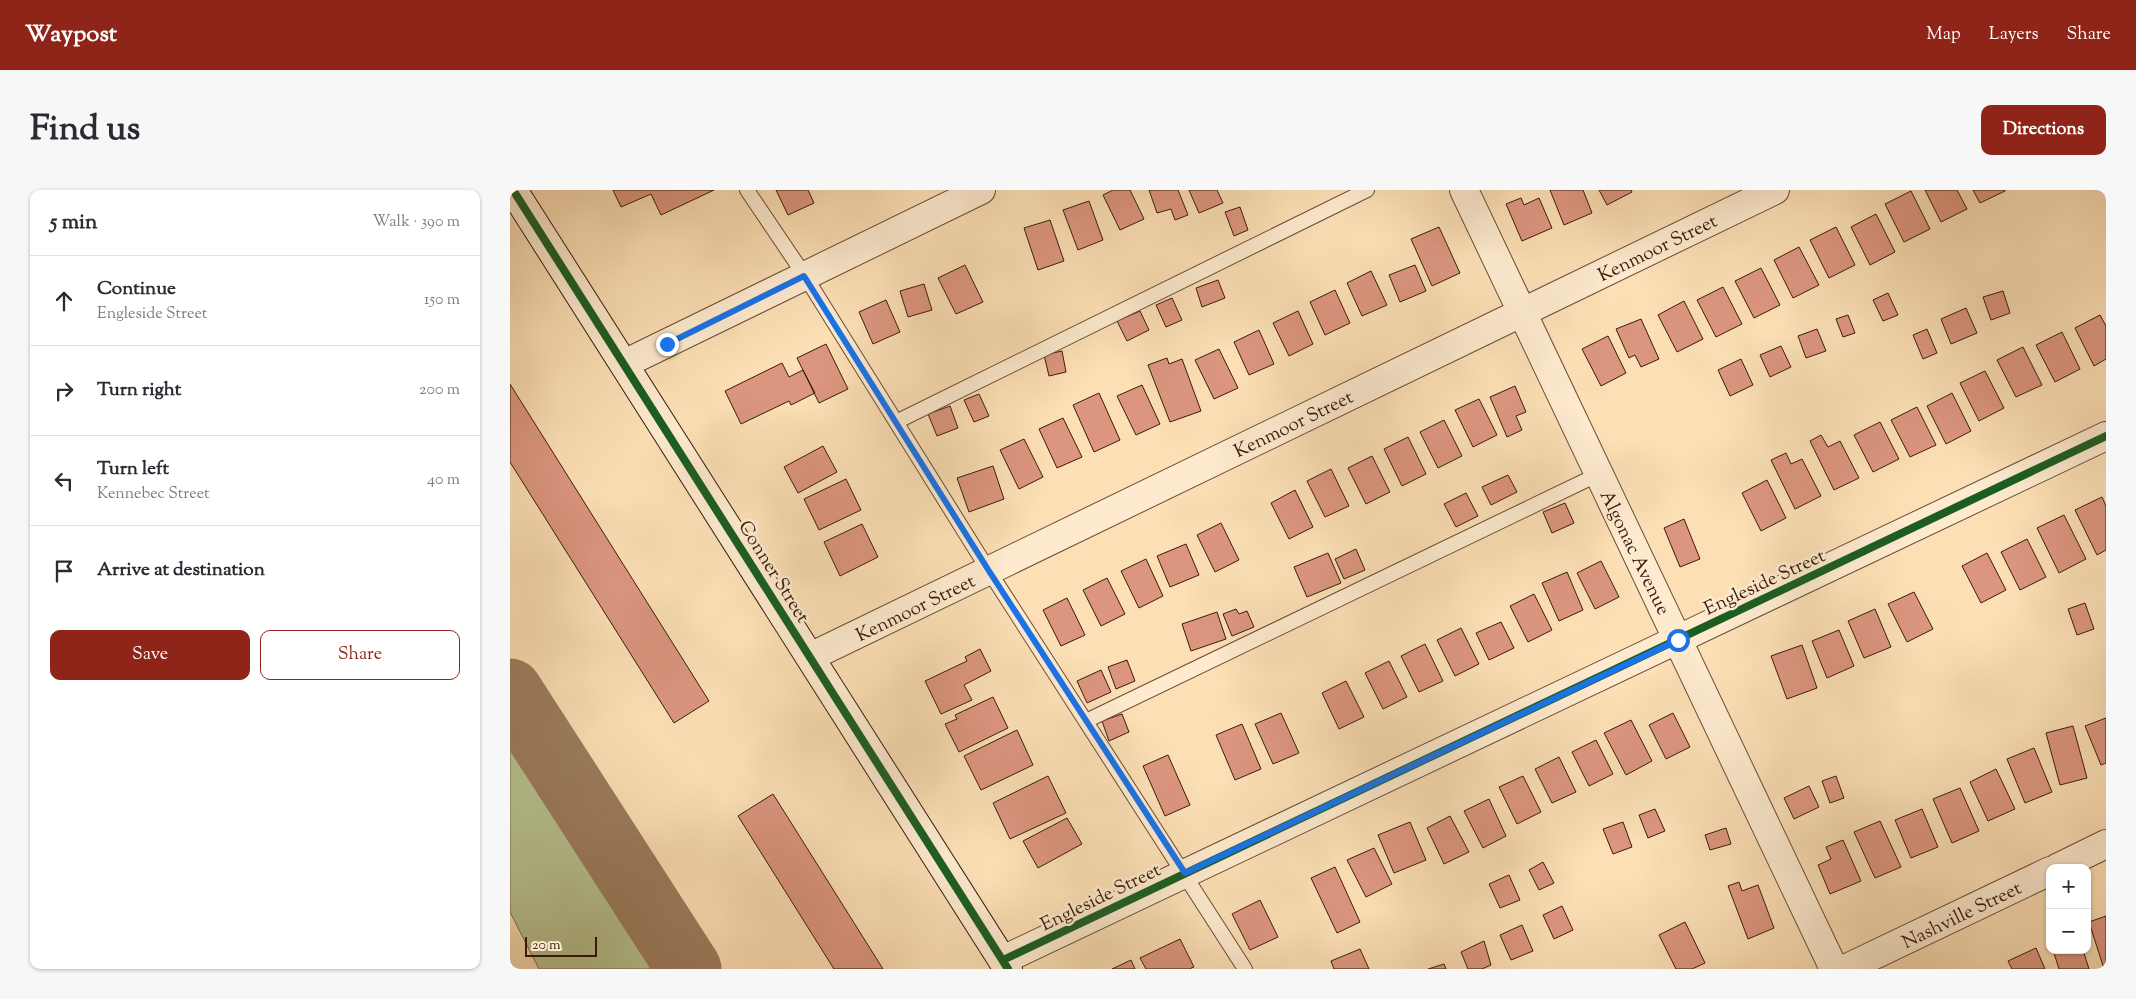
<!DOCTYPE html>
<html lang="en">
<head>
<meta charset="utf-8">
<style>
  :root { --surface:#fff; --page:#f7f7f7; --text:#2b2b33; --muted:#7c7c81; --line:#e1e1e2; --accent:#8f2418 }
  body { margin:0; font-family:"Sorts Mill Goudy",serif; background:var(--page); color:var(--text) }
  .controls { position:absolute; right:15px; bottom:15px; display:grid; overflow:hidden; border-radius:10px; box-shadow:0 1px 4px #0004 }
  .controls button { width:45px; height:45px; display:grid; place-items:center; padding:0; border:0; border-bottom:1px solid var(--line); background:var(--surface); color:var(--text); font:25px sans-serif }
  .scale { position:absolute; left:15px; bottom:12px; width:72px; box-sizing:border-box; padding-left:5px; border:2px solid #3b1b08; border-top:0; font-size:14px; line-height:18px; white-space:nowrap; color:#3b1b08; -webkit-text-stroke:4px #fdeacf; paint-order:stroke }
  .stop { position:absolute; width:15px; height:15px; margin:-11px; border:4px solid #1a73e8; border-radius:50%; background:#fff }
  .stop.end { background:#1a73e8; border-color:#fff; box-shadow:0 1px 5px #0008 }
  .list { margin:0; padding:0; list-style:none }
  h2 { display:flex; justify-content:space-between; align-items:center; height:65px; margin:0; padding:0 20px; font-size:21px }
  h2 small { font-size:16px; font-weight:400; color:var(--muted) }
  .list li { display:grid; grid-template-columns:32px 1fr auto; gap:15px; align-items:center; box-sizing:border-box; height:90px; padding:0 20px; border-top:1px solid var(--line) }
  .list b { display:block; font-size:19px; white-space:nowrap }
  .list p { margin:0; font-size:16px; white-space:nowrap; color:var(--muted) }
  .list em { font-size:16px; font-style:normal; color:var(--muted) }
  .actions { display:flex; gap:10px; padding:15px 20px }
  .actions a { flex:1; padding:11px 0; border:1px solid var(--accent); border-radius:10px; text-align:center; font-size:18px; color:var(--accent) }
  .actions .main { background:var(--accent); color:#fff }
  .icon { flex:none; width:28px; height:28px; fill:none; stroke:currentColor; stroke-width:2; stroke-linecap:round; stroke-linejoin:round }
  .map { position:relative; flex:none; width:1596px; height:779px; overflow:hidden; border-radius:10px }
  header { display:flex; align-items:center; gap:30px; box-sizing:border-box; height:70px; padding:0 25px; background:var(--accent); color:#fff }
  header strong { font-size:24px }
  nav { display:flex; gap:28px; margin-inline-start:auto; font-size:18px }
  .intro { display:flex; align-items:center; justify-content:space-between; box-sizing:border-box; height:120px; padding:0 30px }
  h1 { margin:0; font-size:35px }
  .button { padding:12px 22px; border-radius:10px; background:var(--accent); color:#fff; font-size:18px; font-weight:700 }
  main { display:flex; gap:30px; padding:0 30px }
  aside { flex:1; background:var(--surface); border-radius:10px; box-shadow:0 1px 4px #0004 }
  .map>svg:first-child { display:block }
  .green { fill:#b8c392; stroke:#7a6f4d }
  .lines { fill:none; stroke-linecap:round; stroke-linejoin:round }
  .taxiway { stroke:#9c7d5e; stroke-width:65 }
  .building { fill:#dc9680; stroke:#3b1b08 }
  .lane-casing { stroke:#6b4c33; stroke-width:16 }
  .street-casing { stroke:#6b4c33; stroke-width:30 }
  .secondary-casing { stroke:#3b1b08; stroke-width:30 }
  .lane { stroke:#fdeacf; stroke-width:14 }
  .street { stroke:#fdeacf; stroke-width:28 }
  .secondary { stroke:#fdeacf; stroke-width:28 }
  .cycleway-casing { stroke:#fdeacf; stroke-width:11 }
  .cycleway { stroke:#1b5e20; stroke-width:8 }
  .route { stroke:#1a73e8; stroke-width:6 }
  .labels { text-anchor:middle; stroke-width:5; stroke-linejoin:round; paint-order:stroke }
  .street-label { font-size:19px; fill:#3b1b08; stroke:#fdeacf }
</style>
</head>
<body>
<header>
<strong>Waypost</strong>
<nav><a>Map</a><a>Layers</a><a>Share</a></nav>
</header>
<div class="intro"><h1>Find us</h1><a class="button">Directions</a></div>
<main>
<aside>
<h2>5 min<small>Walk · 390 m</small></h2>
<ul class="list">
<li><svg class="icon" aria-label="ahead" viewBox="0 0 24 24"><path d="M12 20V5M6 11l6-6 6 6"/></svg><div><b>Continue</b><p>Engleside Street</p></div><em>150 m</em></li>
<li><svg class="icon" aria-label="right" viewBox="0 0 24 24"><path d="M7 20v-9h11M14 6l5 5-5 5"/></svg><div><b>Turn right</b></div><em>200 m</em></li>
<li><svg class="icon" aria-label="left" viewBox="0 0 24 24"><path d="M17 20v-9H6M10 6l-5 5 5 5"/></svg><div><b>Turn left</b><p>Kennebec Street</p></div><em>40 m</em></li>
<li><svg class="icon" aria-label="arrive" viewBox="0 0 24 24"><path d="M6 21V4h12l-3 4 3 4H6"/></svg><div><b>Arrive at destination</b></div></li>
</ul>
<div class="actions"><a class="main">Save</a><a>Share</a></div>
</aside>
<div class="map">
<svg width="1596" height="779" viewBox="0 0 1596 779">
  <rect width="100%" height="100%" fill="#fcdfb5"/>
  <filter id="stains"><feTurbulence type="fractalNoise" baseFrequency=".004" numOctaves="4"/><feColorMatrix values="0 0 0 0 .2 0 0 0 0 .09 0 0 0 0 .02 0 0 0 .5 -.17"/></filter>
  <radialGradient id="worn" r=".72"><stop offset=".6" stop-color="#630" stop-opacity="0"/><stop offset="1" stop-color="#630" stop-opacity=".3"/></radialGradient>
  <path class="green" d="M0 545 146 774 148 779H29L0 722Z"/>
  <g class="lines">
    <path class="taxiway" d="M0 501 179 779"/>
  </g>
  <path class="building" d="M103 0H204L151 25 141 4 111 17Z
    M266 0H298L304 13 278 25Z
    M603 0H620L634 29 610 40 593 5Z
    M639 0H668L678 25 665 30 661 19 647 23Z
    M679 0H707L713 13 689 23Z
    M1040 0H1073L1082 23 1054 35Z
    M1089 0H1121L1122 2 1097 15Z
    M1415 0H1447L1457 19 1431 32Z
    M1463 0H1495V1L1470 13Z
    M1401 1 1420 39 1394 52 1375 14Z
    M1011 8 1014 15 1029 8 1042 38 1012 51 996 14Z
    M579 11 593 50 568 60 553 20Z
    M730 17 738 40 724 46 715 22Z
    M1366 24 1385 62 1360 75 1341 37Z
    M540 30 554 71 528 80 514 38Z
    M929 37 950 83 922 96 901 49Z
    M1326 37 1345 75 1319 88 1300 50Z
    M1289 57 1309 95 1283 108 1264 70Z
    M455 75 473 112 446 124 428 88Z
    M905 75 916 101 890 112 879 85Z
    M1251 78 1270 115 1244 128 1225 91Z
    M861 81 877 115 852 126 837 93Z
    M708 90 715 108 692 117 686 98Z
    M414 94 422 120 398 127 390 101Z
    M1213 97 1232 134 1206 147 1187 110Z
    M825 100 840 133 815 145 800 112Z
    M1493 101 1500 123 1481 130 1473 107Z
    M1378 103 1388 125 1373 131 1363 110Z
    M662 108 672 130 656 137 646 115Z
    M376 110 390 142 363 154 349 122Z
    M1174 111 1193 149 1167 162 1148 125Z
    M1456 118 1467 143 1441 154 1431 129Z
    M630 121 639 140 617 151 607 131Z
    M788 121 803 154 779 166 763 133Z
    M1338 125 1345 143 1333 147 1326 129Z
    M1590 125 1596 136V169L1584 176 1565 138Z
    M1131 129 1149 169 1131 177 1125 165 1119 168 1106 139Z
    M1307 139 1316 161 1296 168 1288 146Z
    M1417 139 1427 163 1413 169 1403 145Z
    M749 140 764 174 739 185 724 152Z
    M1552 142 1570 179 1545 192 1526 155Z
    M1098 146 1116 183 1091 196 1072 159Z
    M316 154 338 199 309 213 287 168Z
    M1271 156 1281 177 1260 187 1250 165Z
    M1513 157 1532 195 1506 207 1487 170Z
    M709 159 728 198 704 209 685 170Z
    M552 161 556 182 539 186 534 165Z
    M657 168 659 174 672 169 691 221 660 232 638 175Z
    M1231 169 1243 195 1220 206 1208 180Z
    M272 173 279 187 293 180 305 203 281 215 279 211 231 234 215 201Z
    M1475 181 1494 218 1469 231 1450 193Z
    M0 194 199 511 164 533 0 272Z
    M632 195 650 234 626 245 607 206Z
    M1005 196 1016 222 1006 226 1012 240 997 247 980 207Z
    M589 203 610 250 584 262 563 215Z
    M1442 203 1461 241 1436 254 1417 216Z
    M469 204 479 226 464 232 454 210Z
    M969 209 987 245 963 257 945 220Z
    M440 216 448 238 427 246 418 224Z
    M1407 217 1426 255 1400 267 1381 230Z
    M553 228 572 267 547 278 529 239Z
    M934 230 952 266 928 278 910 242Z
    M1370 232 1389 269 1363 282 1344 245Z
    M1311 245 1318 257 1330 251 1349 288 1324 300 1300 251Z
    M898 247 916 284 892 296 874 259Z
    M514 249 533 287 509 299 490 260Z
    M313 256 327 282 288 303 274 277Z
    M1276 263 1281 274 1292 269 1311 306 1285 319 1261 270Z
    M862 266 880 302 856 314 838 278Z
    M483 276 494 309 459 322 447 288Z
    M821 279 839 316 815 327 797 291Z
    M998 285 1007 302 981 315 972 297Z
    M336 289 351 320 309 340 294 309Z
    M1257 290 1276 328 1251 341 1232 303Z
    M785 300 803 337 779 349 761 313Z
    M956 303 968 326 946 337 934 314Z
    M1592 307 1596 316V360L1587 365 1565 320Z
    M1055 313 1064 333 1042 343 1033 322Z
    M1554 325 1576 369 1549 383 1527 338Z
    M1174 329 1190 369 1170 377 1154 338Z
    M711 333 729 370 705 382 687 345Z
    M352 334 368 367 330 386 314 352Z
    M1517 349 1536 387 1510 400 1491 362Z
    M676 354 689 385 660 397 647 366Z
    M846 359 855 380 834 389 825 369Z
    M818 363 831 393 797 407 784 377Z
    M1477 363 1496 400 1471 413 1452 376Z
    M636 369 653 406 629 418 611 381Z
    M1091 371 1109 407 1085 419 1067 383Z
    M1057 382 1073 420 1049 431 1032 393Z
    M597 388 615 424 591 436 573 400Z
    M1404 402 1423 439 1397 452 1378 414Z
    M1024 404 1042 440 1018 452 1000 416Z
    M557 408 575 445 551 456 533 420Z
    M1575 413 1584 439 1567 445 1558 419Z
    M726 419 729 424 737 421 744 437 722 446 713 424Z
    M1365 419 1381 457 1354 468 1338 431Z
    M707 422 716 449 681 461 672 434Z
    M991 432 1004 458 979 470 966 443Z
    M951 438 969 474 945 486 927 450Z
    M1329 440 1344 476 1317 488 1302 451Z
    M915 454 933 491 909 502 891 466Z
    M1292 455 1307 498 1277 509 1261 466Z
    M470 459 481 481 454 495 462 510 431 524 415 491 457 471 455 467Z
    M617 470 625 491 606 499 598 477Z
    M879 471 897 507 873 519 855 483Z
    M591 480 601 502 577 513 567 491Z
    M836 491 854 527 829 539 812 503Z
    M483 507 498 538 449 562 435 534 447 529 445 525Z
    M771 523 789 563 763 574 745 534Z
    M1163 523 1180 557 1156 569 1139 535Z
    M612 524 619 542 599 551 592 531Z
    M1596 528V573L1591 575 1575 536Z
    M1121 530 1142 571 1116 585 1094 543Z
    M732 534 751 579 725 590 706 545Z
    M1563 536 1577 588 1550 595 1536 543Z
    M507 540 523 575 471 600 454 566Z
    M1086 550 1103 584 1079 596 1062 562Z
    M1524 558 1542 602 1515 613 1497 569Z
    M658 565 680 615 655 626 633 576Z
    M1049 567 1066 602 1042 613 1025 579Z
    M1486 579 1505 619 1478 631 1460 592Z
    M538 586 556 623 500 649 483 613Z
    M1013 586 1031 622 1007 634 989 597Z
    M1326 586 1334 608 1320 613 1312 591Z
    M1299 596 1309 617 1284 629 1274 608Z
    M1450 598 1469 641 1442 653 1423 609Z
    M263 604 373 779H324L228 626Z
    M979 609 996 646 973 658 954 621Z
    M1145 619 1155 641 1138 648 1129 625Z
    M1412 619 1428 657 1401 668 1385 630Z
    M940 626 959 662 934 674 917 638Z
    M557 628 572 654 528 678 513 651Z
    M1370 631 1391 677 1365 688 1344 642Z
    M900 632 916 670 884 683 868 645Z
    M1113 632 1122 657 1103 664 1093 639Z
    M1216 638 1221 654 1200 660 1195 645Z
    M1333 650 1351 691 1320 704 1308 675 1321 669 1316 657Z
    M864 658 882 694 856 707 837 670Z
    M1033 672 1044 693 1029 700 1019 680Z
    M825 677 850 732 827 743 801 688Z
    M999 685 1010 710 990 718 979 694Z
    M1229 692 1232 701 1248 695 1264 738 1238 749 1218 696Z
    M750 710 768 747 740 760 722 724Z
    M1052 716 1063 740 1044 749 1033 725Z
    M1596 726V779H1594L1579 732Z
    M1175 732 1195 773 1182 779H1166L1149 745Z
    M1012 735 1023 761 1001 770 990 745Z
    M670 749 684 777 679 779H636L630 768Z
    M974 751 981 775 972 779H958L951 762Z
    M1526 758 1535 779H1502L1498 771Z
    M850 759 859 779H824L821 771Z
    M1543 760H1573L1579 779H1549Z
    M621 770 625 779H602Z
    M934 774 936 779H918Z"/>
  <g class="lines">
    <defs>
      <path id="lane" d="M237 0 295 86 479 381 735 779
        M386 232 857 0
        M576 531 1089 284"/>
      <path id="street" d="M954 0 1324 779
        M114 174 471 0
        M300 467 1265 0
        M1547 678 1596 654
        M493 770 1596 246
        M1335 779 1540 681"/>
      <path id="secondary" d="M3 0 498 779"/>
    </defs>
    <use href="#lane" class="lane-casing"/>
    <use href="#street" class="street-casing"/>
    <use href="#secondary" class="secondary-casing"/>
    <use href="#lane" class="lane"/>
    <use href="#street" class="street"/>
    <use href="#secondary" class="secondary"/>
    <defs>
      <path id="cycleway" d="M3 0 498 779
        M493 770 1596 246"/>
    </defs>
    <use href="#cycleway" class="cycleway-casing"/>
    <use href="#cycleway" class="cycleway"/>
  </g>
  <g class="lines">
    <path class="route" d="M157 154 294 86 479 381 675 683 1168 450"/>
  </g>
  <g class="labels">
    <g class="street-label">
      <text transform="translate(1147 57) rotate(-26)" y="7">Kenmoor Street</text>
      <text transform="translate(783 233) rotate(-26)" y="7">Kenmoor Street</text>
      <text transform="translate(1126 362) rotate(64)" y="7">Algonac Avenue</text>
      <text transform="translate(265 381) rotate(58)" y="7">Conner Street</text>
      <text transform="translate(1254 391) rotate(-25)" y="7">Engleside Street</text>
      <text transform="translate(405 417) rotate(-26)" y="7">Kenmoor Street</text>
      <text transform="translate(590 706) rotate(-26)" y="7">Engleside Street</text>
      <text transform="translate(1451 724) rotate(-26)" y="7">Nashville Street</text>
    </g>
  </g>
  <rect width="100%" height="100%" filter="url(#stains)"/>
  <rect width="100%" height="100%" fill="url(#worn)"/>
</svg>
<div class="controls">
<button>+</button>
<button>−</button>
</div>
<div class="scale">20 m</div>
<div class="stop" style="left:1168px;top:450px"></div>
<div class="stop end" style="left:157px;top:154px"></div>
</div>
</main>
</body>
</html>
